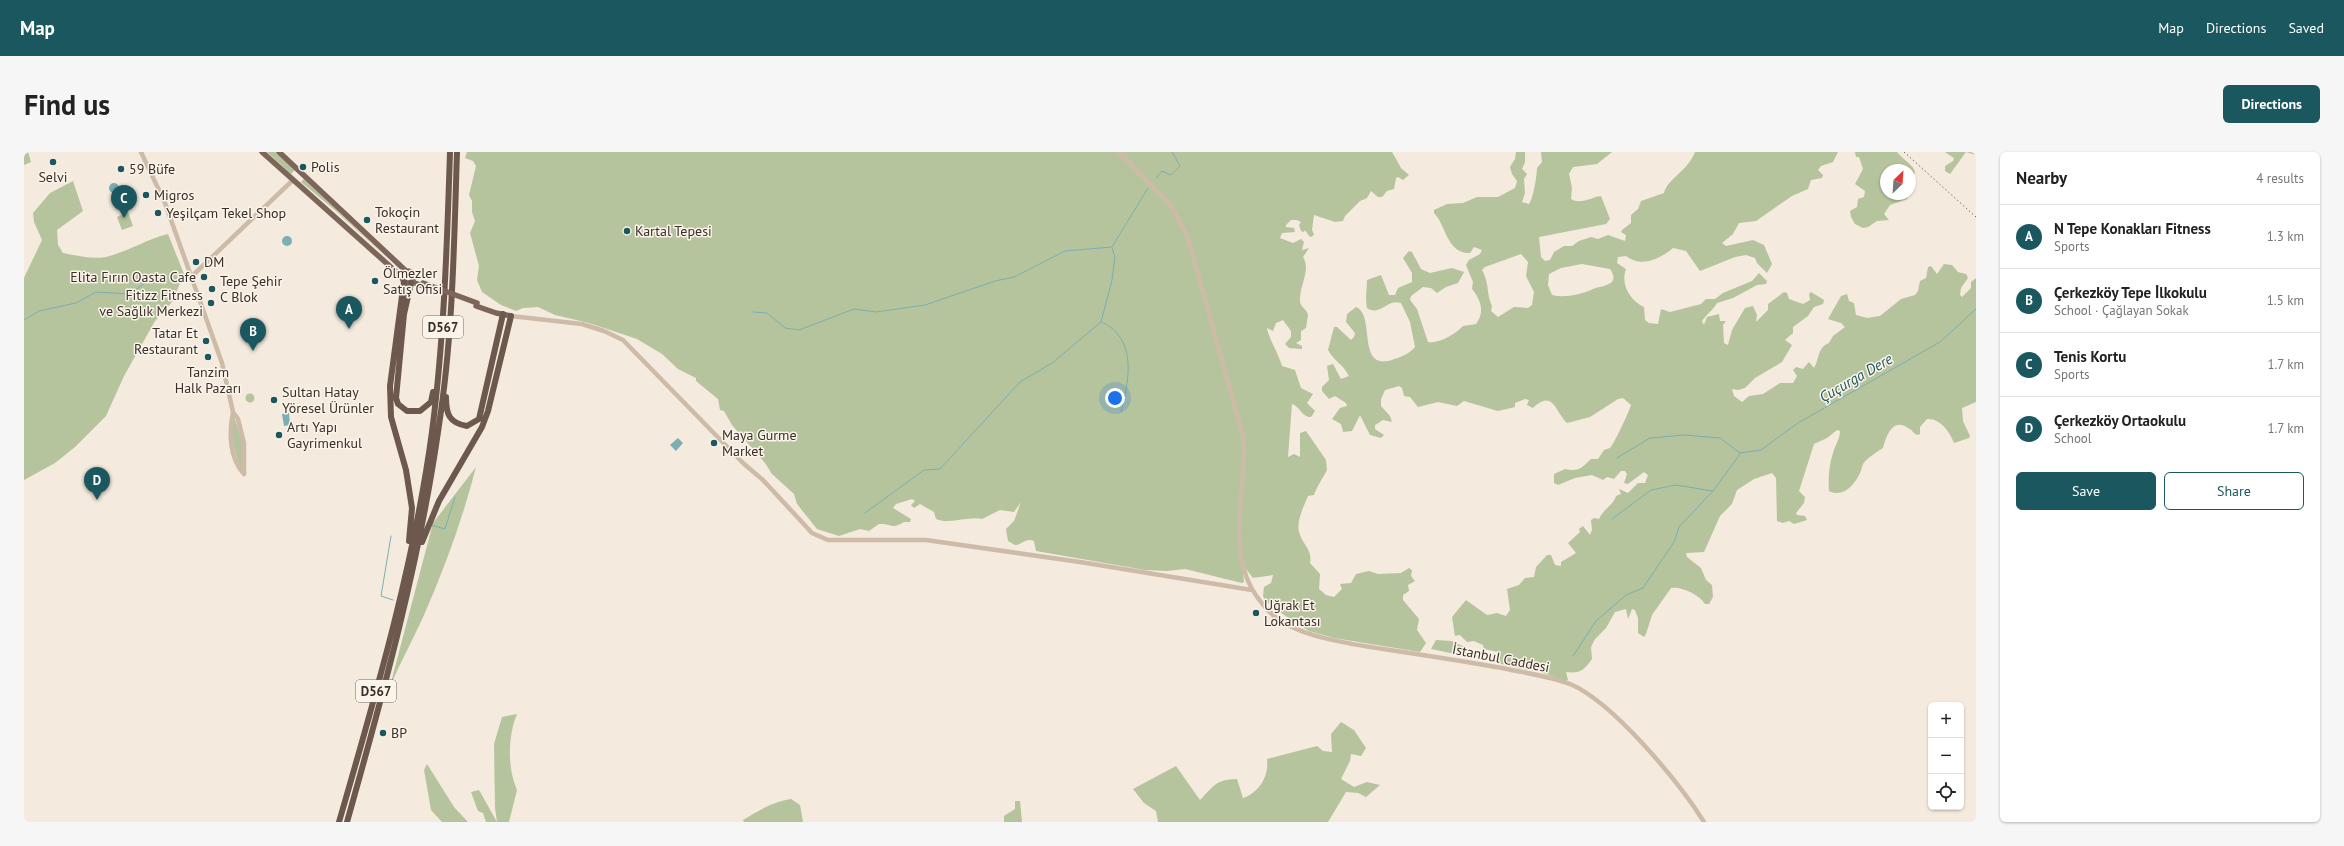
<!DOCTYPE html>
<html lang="en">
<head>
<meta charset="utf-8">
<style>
  :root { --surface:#fff; --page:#f6f6f6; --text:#222; --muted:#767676; --line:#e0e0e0; --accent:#1b575e }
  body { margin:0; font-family:"PT Sans",sans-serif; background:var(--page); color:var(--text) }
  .controls { position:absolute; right:12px; bottom:12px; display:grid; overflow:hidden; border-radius:6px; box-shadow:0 1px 3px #0004 }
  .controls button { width:36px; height:36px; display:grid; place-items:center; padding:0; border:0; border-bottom:1px solid var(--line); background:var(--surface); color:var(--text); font:20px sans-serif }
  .compass { position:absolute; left:1856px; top:12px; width:36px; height:36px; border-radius:50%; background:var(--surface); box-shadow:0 1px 3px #0004; rotate:25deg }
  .you { position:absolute; left:1091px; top:246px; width:14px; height:14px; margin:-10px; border:3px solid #fff; border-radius:50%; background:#1a73e8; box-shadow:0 0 0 6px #1a73e833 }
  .badge { display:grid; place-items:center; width:26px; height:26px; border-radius:50%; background:var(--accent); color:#fff; font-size:13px; font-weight:700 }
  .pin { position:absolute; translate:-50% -33px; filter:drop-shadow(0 1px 2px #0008) }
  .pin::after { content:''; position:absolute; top:21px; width:14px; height:12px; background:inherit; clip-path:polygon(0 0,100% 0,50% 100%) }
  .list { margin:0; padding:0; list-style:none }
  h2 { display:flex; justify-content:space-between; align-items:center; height:52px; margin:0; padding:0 16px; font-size:17px }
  h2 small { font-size:13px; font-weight:400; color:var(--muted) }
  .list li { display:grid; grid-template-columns:26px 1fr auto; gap:12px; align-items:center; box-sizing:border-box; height:64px; padding:0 16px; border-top:1px solid var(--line) }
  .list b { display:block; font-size:15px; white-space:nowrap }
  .list p { margin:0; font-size:13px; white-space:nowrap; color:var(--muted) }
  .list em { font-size:13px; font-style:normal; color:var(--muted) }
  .actions { display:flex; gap:8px; padding:12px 16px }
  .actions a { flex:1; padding:9px 0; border:1px solid var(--accent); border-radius:6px; text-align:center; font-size:14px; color:var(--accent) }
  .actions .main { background:var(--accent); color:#fff }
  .icon { flex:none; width:22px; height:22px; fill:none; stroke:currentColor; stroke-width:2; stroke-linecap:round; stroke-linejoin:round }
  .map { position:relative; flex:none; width:1952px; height:670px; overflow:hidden; border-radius:6px }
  header { display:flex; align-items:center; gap:24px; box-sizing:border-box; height:56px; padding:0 20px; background:var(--accent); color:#fff }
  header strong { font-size:19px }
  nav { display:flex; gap:22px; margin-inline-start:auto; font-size:14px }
  .intro { display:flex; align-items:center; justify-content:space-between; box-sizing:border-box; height:96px; padding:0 24px }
  h1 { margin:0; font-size:28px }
  .button { padding:10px 18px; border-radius:6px; background:var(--accent); color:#fff; font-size:14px; font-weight:700 }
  main { display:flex; gap:24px; padding:0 24px }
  aside { flex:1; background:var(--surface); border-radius:6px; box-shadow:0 1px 3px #0004 }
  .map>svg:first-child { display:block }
  .green { fill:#b5c49c; fill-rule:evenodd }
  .water { fill:#7aafb3 }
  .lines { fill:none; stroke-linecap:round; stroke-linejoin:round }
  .stream { stroke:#7aafb3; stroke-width:1 }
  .tertiary { stroke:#cdbba8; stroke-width:4.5 }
  .primary { stroke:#7d6659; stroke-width:5.5 }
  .trunk { stroke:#6c584c; stroke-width:6 }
  .rail { stroke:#3a2f29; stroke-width:1; stroke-dasharray:1 3; stroke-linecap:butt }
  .primary-bridge { stroke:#7d6659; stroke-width:5.5 }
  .poi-dot { fill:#1b575e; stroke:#fbf4ea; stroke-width:1.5 }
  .labels { text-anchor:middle; stroke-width:3; stroke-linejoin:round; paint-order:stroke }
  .shield { fill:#fbf4ea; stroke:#746a63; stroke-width:1 }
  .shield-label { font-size:13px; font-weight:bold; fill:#3a2f29 }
  .poi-label { font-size:14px; fill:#3a2f29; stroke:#fbf4ea; text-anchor:start }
  .street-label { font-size:14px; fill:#3a2f29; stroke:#fbf4ea }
  .water-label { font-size:15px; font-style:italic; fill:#1b575e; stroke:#fbf4ea }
</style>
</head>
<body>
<header>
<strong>Map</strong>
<nav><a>Map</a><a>Directions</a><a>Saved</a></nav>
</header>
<div class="intro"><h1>Find us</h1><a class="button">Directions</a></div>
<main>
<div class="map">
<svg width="1952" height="670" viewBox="0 0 1952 670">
  <rect width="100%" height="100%" fill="#f4eadd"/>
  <path class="green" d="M0 0H4L7 10 0 13Z
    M243 0H251L271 18 267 22Z
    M443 0H1368L1377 16 1385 23 1379 28 1374 25 1372 26 1370 37 1363 39 1358 45H1354L1347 39 1343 46 1336 49 1321 64 1319 69 1311 70 1290 63 1288 78 1290 82 1288 85 1285 84 1281 78 1280 80 1277 79 1275 73 1277 70 1273 68H1267L1262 73V75L1270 76 1271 80 1258 81 1256 86 1269 91 1277 87 1280 90 1278 98 1285 96 1279 105C1287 117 1276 133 1276 147 1275 155 1283 157 1284 163L1282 176 1277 179V188L1272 191 1278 194V197L1265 196 1261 192 1267 185V179L1259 168 1252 171 1249 179 1243 176C1244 185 1255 203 1258 214L1271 218 1277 236 1289 242 1283 251 1291 259 1287 265C1277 265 1276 254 1268 252L1264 305 1270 302 1276 305V281L1282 279 1302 308 1303 318C1299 326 1293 334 1290 343L1284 344C1280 354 1272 369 1275 380 1278 392 1289 398 1286 411L1296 422 1295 437 1302 443 1310 445 1318 437 1316 432 1327 431 1332 422 1345 419 1354 422 1377 421 1385 416 1388 418 1387 424 1391 429 1384 433 1385 439 1379 443V448L1395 467 1393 478 1402 491 1396 500 1310 486 1285 479 1251 457 1241 448 1239 444 1240 435 1247 431 1249 423 1229 426 1222 417 1219 421 1220 430 1218 431 1161 417 1143 419 1121 418 1012 399 1010 389C1001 385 998 393 991 393L984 389 982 377 990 369 997 350 990 360 976 358 958 367C943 364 927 373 912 367L910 360 896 352 890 356 887 353 891 349 888 347 872 352 869 356 887 367 886 370H880C868 378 867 371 855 372L845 379 836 377 815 384 793 377 773 352 770 342 748 322 741 311 708 273 700 259 696 258 694 247 672 229V226L654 217 638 202 613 187 565 171 531 163 514 155 499 156 492 159 477 153 458 140 453 128 455 114 446 81 451 69 448 60V49L445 43 452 14 449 9 441 6Z
    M1492 0H1501V10L1498 17 1503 22 1500 27 1501 41 1498 50 1505 52C1509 48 1513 23 1513 16L1518 10 1517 0H1588L1573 12 1549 15 1545 22 1548 36 1547 47C1557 53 1568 45 1577 44L1586 67 1582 72 1515 85 1517 105 1521 109 1526 108 1530 100 1540 94H1548L1555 89 1567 85 1574 87 1584 83 1601 89 1602 83 1597 80 1598 78 1607 71V63L1614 57 1617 49 1640 41C1644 26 1664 19 1671 0H1814L1809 10 1797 14 1794 18 1799 23 1798 26 1787 28 1784 37 1768 44 1732 69 1715 71 1709 82 1698 91 1702 94 1729 88 1740 93 1748 112 1743 121 1733 111 1731 106 1722 103 1711 105 1676 119 1662 99 1649 96C1636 107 1617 116 1602 104L1594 105 1593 111 1602 117C1596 133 1607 149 1620 155L1621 168 1625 171 1634 172 1637 157 1646 160 1677 152 1682 147H1691L1699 141 1728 129 1735 121 1743 129 1742 132 1733 133 1709 146 1693 151C1689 158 1683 162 1678 169L1680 173 1683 165 1695 162 1696 169H1702L1699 173 1700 191 1704 193 1708 178 1721 156 1729 154 1733 163 1732 170 1744 158V152L1760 140 1763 141 1765 147 1779 152 1786 148 1785 142 1787 140 1800 148 1799 152 1790 155 1784 164 1769 175V181L1761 188 1768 193 1758 210 1731 226 1721 236 1714 238 1708 237 1710 244 1718 250 1725 244 1739 242 1756 231H1769L1773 224 1769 218 1772 215 1779 217 1785 210 1790 216C1796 206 1793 196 1805 191L1809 184 1821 175 1817 171 1804 167 1817 144 1823 142 1825 149 1830 151 1832 163 1843 166 1856 164 1877 147 1891 143 1894 139 1896 129 1902 126 1904 115 1907 114 1913 122 1920 112 1928 113 1934 120 1942 122 1944 126 1937 136 1936 143 1938 145 1947 136V130L1952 126V250L1938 256 1939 269 1946 284 1945 286 1930 291C1926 280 1916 266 1903 267L1896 275V282L1894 283C1889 282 1889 278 1884 276 1869 265 1862 284 1859 296 1853 300 1843 306 1839 312 1838 315 1837 319 1836 321 1830 334 1818 346 1805 339 1804 327 1805 313 1809 301 1811 293 1816 287 1816 279L1813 278 1803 286 1790 292 1775 339 1781 345 1780 351 1772 361 1773 363 1781 364 1783 368 1770 372 1765 369 1759 371 1753 369 1752 326 1748 321 1730 327 1713 338 1708 352 1696 364 1680 400 1662 401 1663 405 1677 416 1682 428 1688 433 1689 445 1685 452H1681C1676 443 1657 434 1647 436L1628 463 1622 482 1620 485 1614 481V466L1611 458 1608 457 1604 467 1602 457 1591 460 1582 476 1571 487 1567 495 1568 507C1560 518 1556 522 1542 520L1544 528 1541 529 1514 519 1497 517 1474 511 1476 505 1474 500 1460 497 1459 493 1450 489 1443 490 1436 483 1431 484 1428 465 1442 448 1463 463 1473 461 1482 464 1486 458 1483 437 1495 433 1501 426 1510 425 1512 415 1523 403H1527L1531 413 1537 414V410L1552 401 1544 391 1556 380 1555 377 1559 374 1566 383 1568 378 1567 368 1570 366 1575 367C1580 356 1589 354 1592 344L1597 342 1595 337 1604 341 1614 331H1621L1624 323 1620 320 1604 332 1600 331 1603 322 1601 319H1597L1590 327 1583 325 1579 328 1568 323 1551 326 1534 333 1530 331V322L1541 317C1556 320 1557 316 1567 307H1574L1580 298 1586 296C1590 292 1605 260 1607 253L1599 246 1594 247 1566 265 1543 271C1531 259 1529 237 1509 256L1503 253 1505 248 1501 247 1491 251V255L1474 259 1440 249 1433 254 1414 250 1394 255 1386 245 1380 244 1378 236 1375 234 1361 238 1357 247V254L1366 264 1368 270 1359 268 1351 273V277L1360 283 1357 286 1346 283 1336 263 1328 279 1319 280 1317 272 1308 267 1316 256 1323 254 1322 251 1311 244 1305 247 1298 239V235L1305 228 1303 214 1309 212 1317 227 1325 224C1320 213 1309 208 1304 198L1310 175H1313L1327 188 1330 185 1331 181 1322 170 1323 162 1332 155C1352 163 1332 219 1368 208 1377 205 1385 202 1391 195L1386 170 1377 151C1363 146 1356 165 1343 156 1341 146 1343 137 1343 128L1357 123 1365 143H1371L1374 136 1388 130V121L1379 106 1385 99 1388 100 1397 117 1406 121 1428 116 1440 120 1434 131 1422 135 1413 141 1407 136 1399 135 1387 144 1386 148 1393 157 1404 190C1415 192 1432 182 1439 174L1452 172C1461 160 1457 148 1448 137L1449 130 1442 113 1445 108 1456 102 1458 98 1450 95 1446 101C1423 102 1422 73 1410 61V58L1423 52 1439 51 1453 45H1474L1491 36 1493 29 1488 22 1486 15 1491 7ZM1497 102 1504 110 1502 124 1510 140 1508 153 1504 156 1490 155 1474 165 1467 159 1468 154C1462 141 1466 133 1458 118L1461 115ZM1558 112 1586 117C1598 135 1576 133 1567 138 1555 143 1540 146 1528 143L1524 133 1525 122 1537 116Z
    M1831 0H1873C1878 7 1892 14 1891 22L1886 21V18H1862V42L1883 44V47L1866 53 1860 62 1865 68 1853 69 1844 75 1839 76 1831 72 1827 65 1826 59 1833 55 1834 47 1840 45 1841 39 1831 32 1839 17 1835 5H1832Z
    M1921 0H1952V3L1942 0 1926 22 1921 19V14L1929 9 1930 6Z
    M280 27 363 106 312 59 277 30Z
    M49 29 59 59 33 78 34 93 39 101C55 104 73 109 89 103 108 97 124 87 144 82L160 122 148 150 131 169 100 224 82 264 51 295 31 311 0 328V126L18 88 10 70 9 61 26 41Z
    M104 60 109 74 98 78 93 65Z
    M221.5 246a4.5 4.5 0 1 1 9 0a4.5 4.5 0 1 1-9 0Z
    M210 264 220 295 218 319C210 300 206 285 210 264Z
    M452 315C439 366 421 415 400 463 389 488 375 512 365 538L409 371Z
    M1412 488 1428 489 1451 500 1450 506 1407 497Z
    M493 562C484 583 483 616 493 638L485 670H462L459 661 454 659 447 640 455 638 473 670 471 656 470 592 478 565Z
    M1317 570 1330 578 1342 596 1337 604 1327 602 1326 609 1317 627 1330 635 1343 630 1356 633 1342 645 1334 641 1322 640 1304 670H1134L1132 659 1120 651 1109 637 1152 614 1176 648C1191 633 1191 628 1213 627L1219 646C1236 640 1245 624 1243 607L1293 594 1299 599 1308 600 1307 582Z
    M403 612 430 655 444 670H418L407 658 400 618Z
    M767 647 776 653 779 670H720L719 668C736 658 748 650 767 647Z
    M991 649H996L998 670H980V664L991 657Z"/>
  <path class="water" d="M85 36a5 5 0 1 1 10 0a5 5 0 1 1-10 0Z
    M258 89a5 5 0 1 1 10 0a5 5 0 1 1-10 0Z
    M265 261 266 273 260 274 258 262Z
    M654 286 659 291 652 299 646 293Z"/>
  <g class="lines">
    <path class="stream" d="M1132 26 1138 19 1147 23 1156 14 1148 0
      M729 160 743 161 761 176 775 178 830 157 852 160 901 153 971 129 990 125 1041 99 1088 95 1124 36
      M0 168 15 159 52 151 72 140 105 142 129 126
      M1078 170C1114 187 1105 229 1097 260
      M1716 301 1737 298 1774 271 1916 190 1952 157
      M1593 306 1626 286 1660 283 1696 286 1716 301
      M841 361 900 318 916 317 996 230 1028 211 1077 170 1088 128 1091 105 1088 96
      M1588 367 1627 338 1652 333 1688 339
      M407 373 421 377 431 345
      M367 384 357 444 369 448
      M1549 504 1572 469 1602 443 1619 436 1650 390 1655 375 1689 339 1716 302"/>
    <path class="tertiary" d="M117 0 141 51 198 211 209 260 214 267 220 291V322
      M1095 0 1146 52 1164 86 1219 284C1224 334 1202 391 1228 437 1233 446 1243 458 1250 464 1275 485 1327 492 1359 497 1399 503 1439 509 1478 516 1501 521 1525 524 1546 532 1589 550 1655 630 1680 670
      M167 125 269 28
      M487 164 558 172 580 179 599 188 719 311 739 328 788 381 804 388H902L1056 410 1228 438
      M209 260C205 280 205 306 220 322"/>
    <path class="primary" d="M238 0 378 125
      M255 0 382 119
      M378 125a6 6 0 1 1 12 0a6 6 0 1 1-12 0Z
      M388 130 399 134
      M452 154 472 161 487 164"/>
    <path class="trunk" d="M380 129 366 234 367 265 382 318 388 356 385 389
      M387 131 380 162 372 246 374 252 383 259H396L407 250 409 240
      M422 245C422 262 425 271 443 274L455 267 479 162
      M398 390 415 349 458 275 464 259 487 164
      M315 670C352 542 390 413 408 280 420 187 423 94 426 0
      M323 670C360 539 396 408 415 273 429 183 430 91 433 0"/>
    <path class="rail" d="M1880 0 1952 65"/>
    <path class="primary-bridge" d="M399 131 453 151"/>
  </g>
  <g class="poi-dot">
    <circle cx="29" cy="10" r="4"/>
    <circle cx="279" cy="15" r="4"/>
    <circle cx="97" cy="17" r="4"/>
    <circle cx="122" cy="43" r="4"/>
    <circle cx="134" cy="61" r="4"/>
    <circle cx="343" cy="68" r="4"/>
    <circle cx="603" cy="79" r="4"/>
    <circle cx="172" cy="110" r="4"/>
    <circle cx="180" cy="125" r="4"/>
    <circle cx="351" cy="129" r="4"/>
    <circle cx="188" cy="137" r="4"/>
    <circle cx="187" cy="151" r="4"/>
    <circle cx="182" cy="189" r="4"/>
    <circle cx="184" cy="205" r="4"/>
    <circle cx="250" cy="248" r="4"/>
    <circle cx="255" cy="283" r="4"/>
    <circle cx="690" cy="291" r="4"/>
    <circle cx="1232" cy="461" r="4"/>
    <circle cx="359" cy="581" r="4"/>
  </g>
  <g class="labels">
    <g class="shield">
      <rect x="399" y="164" width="40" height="22" rx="3"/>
      <rect x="332" y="528" width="40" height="22" rx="3"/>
    </g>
    <g class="shield-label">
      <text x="419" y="180">D567</text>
      <text x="352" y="544">D567</text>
    </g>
    <g class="poi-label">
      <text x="287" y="20">Polis</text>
      <text x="105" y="22">59 Büfe</text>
      <text x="29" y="30" text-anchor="middle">Selvi</text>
      <text x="130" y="48">Migros</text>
      <text x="351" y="65">Tokoçin<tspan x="351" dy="16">Restaurant</tspan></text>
      <text x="142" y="66">Yeşilçam Tekel Shop</text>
      <text x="611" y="84">Kartal Tepesi</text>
      <text x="180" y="115">DM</text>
      <text x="359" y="126">Ölmezler<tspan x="359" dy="16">Satış Ofisi</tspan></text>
      <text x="172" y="130" text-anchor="end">Elita Fırın Oasta Cafe</text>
      <text x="196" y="134">Tepe Şehir<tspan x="196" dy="16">C Blok</tspan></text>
      <text x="179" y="148" text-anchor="end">Fitizz Fitness<tspan x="179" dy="16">ve Sağlık Merkezi</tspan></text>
      <text x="174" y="186" text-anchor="end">Tatar Et<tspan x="174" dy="16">Restaurant</tspan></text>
      <text x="184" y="225" text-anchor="middle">Tanzim<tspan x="184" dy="16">Halk Pazarı</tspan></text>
      <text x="258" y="245">Sultan Hatay<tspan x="258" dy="16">Yöresel Ürünler</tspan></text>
      <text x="263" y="280">Artı Yapı<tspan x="263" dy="16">Gayrimenkul</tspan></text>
      <text x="698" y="288">Maya Gurme<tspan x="698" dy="16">Market</tspan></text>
      <text x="1240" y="458">Uğrak Et<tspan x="1240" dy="16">Lokantası</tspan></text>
      <text x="367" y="586">BP</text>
    </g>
    <g class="street-label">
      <text transform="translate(1477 506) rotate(11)" y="5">İstanbul Caddesi</text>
    </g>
    <g class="water-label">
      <text transform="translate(1832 226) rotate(-30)" y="5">Çuçurga Dere</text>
    </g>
  </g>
</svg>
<div class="controls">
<button>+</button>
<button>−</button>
<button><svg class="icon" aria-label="locate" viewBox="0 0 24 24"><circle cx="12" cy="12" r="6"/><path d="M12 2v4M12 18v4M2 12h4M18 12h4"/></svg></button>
</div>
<svg class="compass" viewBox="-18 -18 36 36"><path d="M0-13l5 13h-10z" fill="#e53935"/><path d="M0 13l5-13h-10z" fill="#767676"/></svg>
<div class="you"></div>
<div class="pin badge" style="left:325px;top:177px">A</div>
<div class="pin badge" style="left:229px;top:199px">B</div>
<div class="pin badge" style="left:100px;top:66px">C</div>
<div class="pin badge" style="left:73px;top:348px">D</div>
</div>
<aside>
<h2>Nearby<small>4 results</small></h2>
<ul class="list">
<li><span class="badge">A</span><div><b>N Tepe Konakları Fitness</b><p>Sports</p></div><em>1.3 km</em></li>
<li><span class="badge">B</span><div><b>Çerkezköy Tepe İlkokulu</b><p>School · Çağlayan Sokak</p></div><em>1.5 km</em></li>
<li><span class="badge">C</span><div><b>Tenis Kortu</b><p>Sports</p></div><em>1.7 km</em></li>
<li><span class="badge">D</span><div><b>Çerkezköy Ortaokulu</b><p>School</p></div><em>1.7 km</em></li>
</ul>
<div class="actions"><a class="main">Save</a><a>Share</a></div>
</aside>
</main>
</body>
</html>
